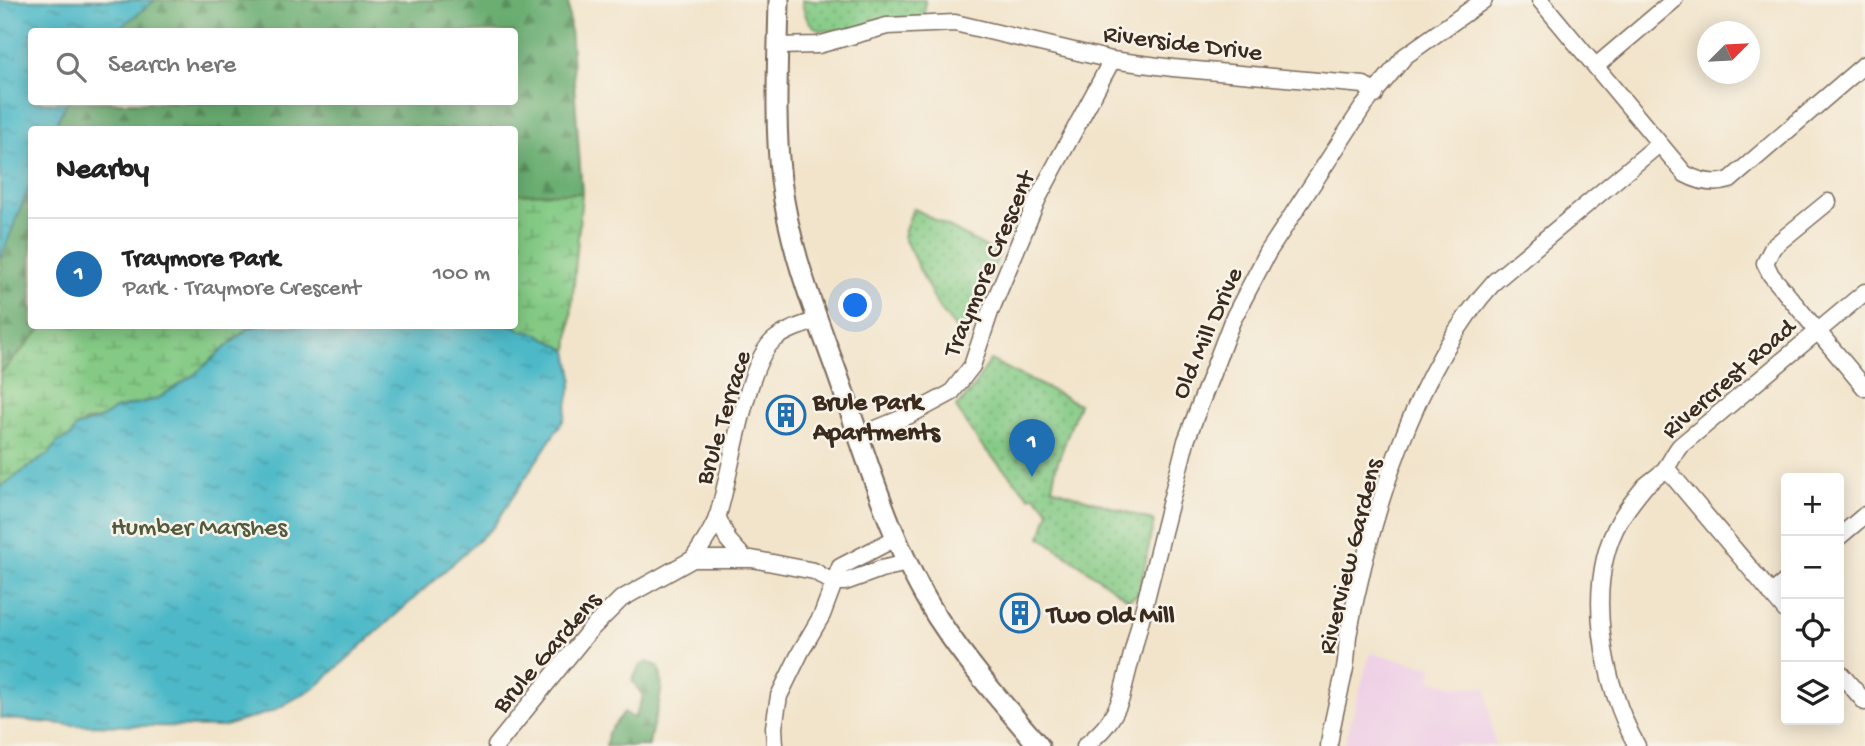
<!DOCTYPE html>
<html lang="en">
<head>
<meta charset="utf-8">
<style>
  :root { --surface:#fff; --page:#f2f2f2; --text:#222; --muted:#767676; --line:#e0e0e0; --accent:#1f6fb2 }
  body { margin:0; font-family:"Gochi Hand",sans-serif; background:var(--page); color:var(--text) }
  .controls { position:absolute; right:21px; bottom:21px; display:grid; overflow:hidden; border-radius:7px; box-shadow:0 4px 18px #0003 }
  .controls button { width:63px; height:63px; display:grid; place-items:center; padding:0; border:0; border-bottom:2px solid var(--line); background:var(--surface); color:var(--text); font:35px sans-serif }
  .compass { position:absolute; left:1697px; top:21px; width:63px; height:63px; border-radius:50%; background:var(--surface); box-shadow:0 4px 18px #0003; rotate:66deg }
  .you { position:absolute; left:856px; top:306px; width:24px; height:24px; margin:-18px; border:5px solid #fff; border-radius:50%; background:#1a73e8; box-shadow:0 0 0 10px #1a73e833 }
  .badge { display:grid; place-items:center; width:46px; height:46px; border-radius:50%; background:var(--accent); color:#fff; font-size:23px; font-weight:700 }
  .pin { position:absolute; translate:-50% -58px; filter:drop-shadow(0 2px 4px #0008) }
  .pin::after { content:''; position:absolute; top:37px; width:24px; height:21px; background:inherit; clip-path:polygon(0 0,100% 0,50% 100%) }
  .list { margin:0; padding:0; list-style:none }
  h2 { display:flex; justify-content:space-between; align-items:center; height:91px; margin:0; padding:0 28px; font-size:30px }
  h2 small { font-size:23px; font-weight:400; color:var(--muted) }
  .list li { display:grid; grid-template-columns:46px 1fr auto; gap:21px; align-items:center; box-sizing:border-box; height:112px; padding:0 28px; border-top:2px solid var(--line) }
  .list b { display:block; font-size:26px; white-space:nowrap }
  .list p { margin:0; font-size:23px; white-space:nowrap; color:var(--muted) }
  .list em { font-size:23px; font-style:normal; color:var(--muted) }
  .icon { flex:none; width:38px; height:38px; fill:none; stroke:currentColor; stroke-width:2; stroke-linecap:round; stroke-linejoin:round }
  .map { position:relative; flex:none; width:1865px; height:746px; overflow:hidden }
  .search { position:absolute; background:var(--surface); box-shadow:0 4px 18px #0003; left:28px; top:28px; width:490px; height:77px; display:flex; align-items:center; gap:18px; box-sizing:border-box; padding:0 24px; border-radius:7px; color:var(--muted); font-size:26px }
  .panel { position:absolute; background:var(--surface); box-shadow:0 4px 18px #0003; left:28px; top:126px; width:490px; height:203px; border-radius:7px }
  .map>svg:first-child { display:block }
  .built { fill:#efd0e6 }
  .green { fill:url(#green-dots); stroke:#607a52; stroke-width:2 }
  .forest { fill:url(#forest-firs); stroke:#536c48; stroke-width:2 }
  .wetland { fill:url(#wetland-marsh); stroke:#607a52; stroke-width:2 }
  .water { fill:url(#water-ripples); stroke:#447273; stroke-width:2 }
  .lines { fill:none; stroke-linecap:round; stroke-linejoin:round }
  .minor-casing { stroke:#7b6b5b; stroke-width:19 }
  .major-casing { stroke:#7b6b5b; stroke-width:23 }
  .minor { stroke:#fff; stroke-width:16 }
  .major { stroke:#fff; stroke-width:19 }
  .labels { text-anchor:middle; stroke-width:5; stroke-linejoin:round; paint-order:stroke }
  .street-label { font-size:26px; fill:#3b2a1e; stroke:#f7f3e8 }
  .poi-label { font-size:26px; font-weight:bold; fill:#3b2a1e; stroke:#f7f3e8; text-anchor:start }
  .park-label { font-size:26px; fill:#515a3d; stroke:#f7f3e8 }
</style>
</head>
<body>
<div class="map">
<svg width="1865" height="746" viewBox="0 0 1865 746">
  <defs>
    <pattern id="green-dots" width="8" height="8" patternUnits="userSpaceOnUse" patternTransform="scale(1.75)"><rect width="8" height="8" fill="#84ca85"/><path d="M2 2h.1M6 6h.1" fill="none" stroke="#6da46c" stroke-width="1.8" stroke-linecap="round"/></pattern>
    <pattern id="forest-firs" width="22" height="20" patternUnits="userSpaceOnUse" patternTransform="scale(1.75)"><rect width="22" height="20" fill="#6bae72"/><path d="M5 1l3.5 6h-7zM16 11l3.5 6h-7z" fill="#598e5d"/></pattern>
    <pattern id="wetland-marsh" width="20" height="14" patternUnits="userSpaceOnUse" patternTransform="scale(1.75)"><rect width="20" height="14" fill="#84ca85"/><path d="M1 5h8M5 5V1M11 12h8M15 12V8" fill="none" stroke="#6da46c"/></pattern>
    <pattern id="water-ripples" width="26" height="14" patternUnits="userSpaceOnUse" patternTransform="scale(1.75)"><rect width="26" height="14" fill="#4db9c8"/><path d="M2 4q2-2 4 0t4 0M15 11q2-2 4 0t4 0" fill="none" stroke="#4197a2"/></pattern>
  </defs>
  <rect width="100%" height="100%" fill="#f7f3e8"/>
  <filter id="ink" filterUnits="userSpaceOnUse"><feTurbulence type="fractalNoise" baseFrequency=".0143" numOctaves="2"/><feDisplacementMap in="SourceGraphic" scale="14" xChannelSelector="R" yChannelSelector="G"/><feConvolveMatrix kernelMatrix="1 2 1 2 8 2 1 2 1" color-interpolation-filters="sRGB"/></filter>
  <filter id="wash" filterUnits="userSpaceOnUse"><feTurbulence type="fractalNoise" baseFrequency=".00686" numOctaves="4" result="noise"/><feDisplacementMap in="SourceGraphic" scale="28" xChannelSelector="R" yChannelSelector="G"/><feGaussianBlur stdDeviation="1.57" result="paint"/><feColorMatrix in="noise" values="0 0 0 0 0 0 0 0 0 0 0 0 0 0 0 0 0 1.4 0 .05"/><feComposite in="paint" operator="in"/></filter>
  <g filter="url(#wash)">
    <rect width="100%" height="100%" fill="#f2e4cb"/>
    <path class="built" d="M1370 653 1433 667 1430 680 1454 686 1486 687 1495 746H1344Z"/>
    <path class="green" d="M802 0H925V16C903 20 839 34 821 30 808 27 803 12 802 0Z
      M913 208 999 254 965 341 937 305 903 236Z
      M990 360 1079 404 1056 467 1052 488 1154 521 1139 594 1128 599 1041 537 1049 510 1035 495 1030 497 979 443 956 407 971 391Z"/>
    <path class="forest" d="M155 0H568L582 193 515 194 514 130H53L67 102H514V32L116 31Z
      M31 182 32 326H44L0 374V260Z
      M647 662 658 666C669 691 651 720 649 746H606L608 733 624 712 634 718 643 696 632 681 639 667Z"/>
    <path class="wetland" d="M582 193 568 351 538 334 519 330 515 324 514 194Z
      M44 326H257L247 329 195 374 157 399 115 409 102 418 84 422 70 437 57 443 50 453 0 487V374Z"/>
    <path class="water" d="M0 0H155L116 31 32 32V102H67L53 129 32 130 31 182 0 260Z
      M515 324 519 330 538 334 568 351 573 378 564 419 493 527 317 686 273 711 223 727 72 725 0 718V487L50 453 57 442 70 437 76 427 102 418 115 409 157 399 195 374 247 329 257 326Z"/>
  </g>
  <g filter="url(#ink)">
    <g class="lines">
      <defs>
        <path id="minor" d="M1540 0 1685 174C1700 182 1715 185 1730 180L1865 64
          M778 46 818 45 887 26 955 23 1112 60 1173 68 1364 85 1375 95
          M1596 66 1674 0
          M1828 202 1773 247 1765 263 1771 275 1865 388
          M859 436 910 415 951 393 972 366 990 312 1038 198 1112 60
          M1666 468 1786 611
          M717 516 728 540 745 559
          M1839 537 1865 515
          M693 559C702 546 711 533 717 518 730 480 746 361 774 340 786 330 803 325 818 320
          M832 582H845L881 569 908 563
          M1771 594 1786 581
          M1839 672 1865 702
          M496 746 589 631 621 599 693 559H752L814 571 832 582
          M775 746 774 727 779 696 801 651 822 615 840 567 896 538
          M1085 746C1103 731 1113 720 1121 698L1186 441 1232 321 1268 252 1363 107 1405 56 1484 0
          M1329 746C1332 719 1340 694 1345 668 1347 657 1347 647 1348 636 1370 519 1413 370 1495 281L1659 144
          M1637 746C1603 685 1583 584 1620 520 1627 508 1636 497 1645 486 1652 480 1660 475 1665 469 1671 462 1674 453 1680 446L1865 292"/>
        <path id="major" d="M779 0C778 60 774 120 781 180 789 247 814 310 837 373 866 455 890 543 937 617 967 663 1003 704 1039 746"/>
      </defs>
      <use href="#minor" class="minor-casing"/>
      <use href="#major" class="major-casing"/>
      <use href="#minor" class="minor"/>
      <use href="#major" class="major"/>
    </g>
  </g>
  <defs>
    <symbol id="building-ring" viewBox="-11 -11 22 22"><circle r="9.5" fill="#f7f3e8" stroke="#1f6fb2" stroke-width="1.5"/><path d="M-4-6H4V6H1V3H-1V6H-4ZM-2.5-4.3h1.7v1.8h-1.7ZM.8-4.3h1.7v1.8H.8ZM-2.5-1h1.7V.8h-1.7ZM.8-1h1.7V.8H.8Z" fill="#1f6fb2"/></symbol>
  </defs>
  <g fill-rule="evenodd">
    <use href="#building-ring" x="764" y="393" width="44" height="44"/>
    <use href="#building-ring" x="998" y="591" width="44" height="44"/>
  </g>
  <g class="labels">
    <g class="street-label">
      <text transform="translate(1183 41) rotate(7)" y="9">Riverside Drive</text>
      <text transform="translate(987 263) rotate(-67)" y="9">Traymore Crescent</text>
      <text transform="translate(1205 332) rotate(-66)" y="9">Old Mill Drive</text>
      <text transform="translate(1727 377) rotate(-41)" y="9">Rivercrest Road</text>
      <text transform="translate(721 417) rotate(-73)" y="9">Brule Terrace</text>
      <text transform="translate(1348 556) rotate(-76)" y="9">Riverview Gardens</text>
      <text transform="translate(545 651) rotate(-49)" y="9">Brule Gardens</text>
    </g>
    <g class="poi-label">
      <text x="813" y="409">Brule Park<tspan x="813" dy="30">Apartments</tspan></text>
      <text x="1047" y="622">Two Old Mill</text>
    </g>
    <g class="park-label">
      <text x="199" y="534">Humber Marshes</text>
    </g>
  </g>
</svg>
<div class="controls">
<button>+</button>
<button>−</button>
<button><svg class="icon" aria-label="locate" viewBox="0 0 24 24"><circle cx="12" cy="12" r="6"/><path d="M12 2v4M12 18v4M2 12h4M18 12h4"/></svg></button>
<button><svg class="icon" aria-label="layers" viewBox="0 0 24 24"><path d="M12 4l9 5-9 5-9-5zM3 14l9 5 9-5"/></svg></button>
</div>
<svg class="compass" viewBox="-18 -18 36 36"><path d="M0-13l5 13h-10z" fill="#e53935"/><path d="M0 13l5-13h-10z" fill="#767676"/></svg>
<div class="you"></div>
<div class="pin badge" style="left:1032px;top:477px">1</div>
<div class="search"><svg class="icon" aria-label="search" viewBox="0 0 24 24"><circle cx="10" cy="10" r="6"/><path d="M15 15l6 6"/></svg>Search here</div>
<section class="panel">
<h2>Nearby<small></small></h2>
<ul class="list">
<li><span class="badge">1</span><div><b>Traymore Park</b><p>Park · Traymore Crescent</p></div><em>100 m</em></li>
</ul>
</section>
</div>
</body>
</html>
